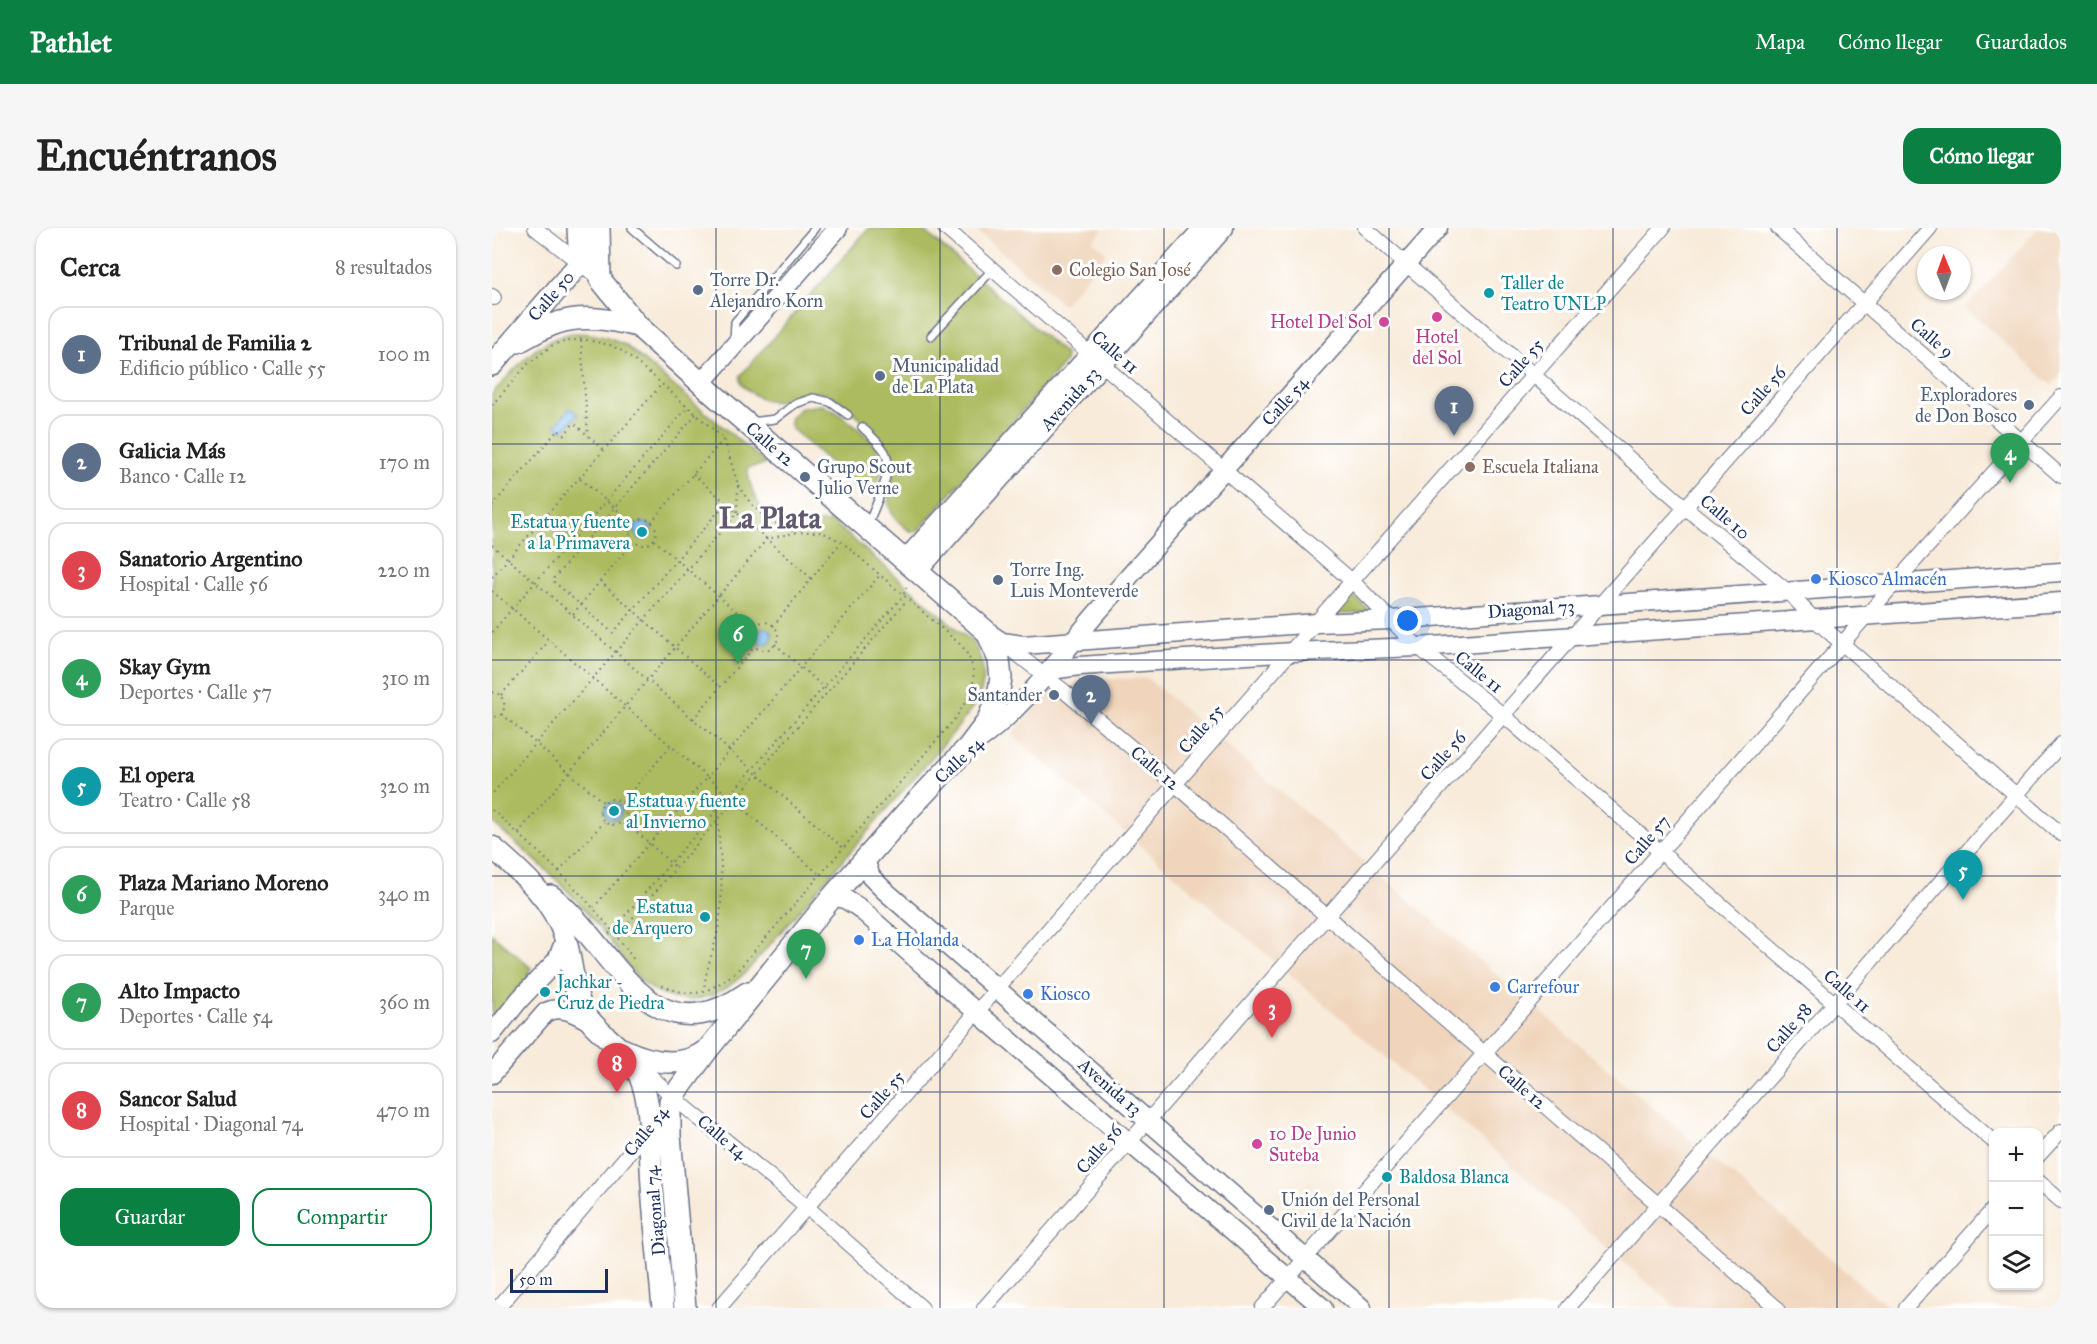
<!DOCTYPE html>
<html lang="es">
<head>
<meta charset="utf-8">
<style>
  :root { --surface:#fff; --page:#f6f6f6; --text:#222; --muted:#767676; --line:#e0e0e0; --accent:#0b8043 }
  body { margin:0; font-family:"IM FELL Great Primer",serif; background:var(--page); color:var(--text) }
  .controls { position:absolute; right:18px; bottom:18px; display:grid; overflow:hidden; border-radius:12px; box-shadow:0 2px 4px #0004 }
  .controls button { width:54px; height:54px; display:grid; place-items:center; padding:0; border:0; border-bottom:2px solid var(--line); background:var(--surface); color:var(--text); font:30px sans-serif }
  .compass { position:absolute; left:1425px; top:18px; width:54px; height:54px; border-radius:50%; background:var(--surface); box-shadow:0 2px 4px #0004; rotate:359deg }
  .scale { position:absolute; left:18px; bottom:15px; width:98px; box-sizing:border-box; padding-left:6px; border:3px solid #1b2f5e; border-top:0; font-size:16px; line-height:21px; white-space:nowrap; color:#1b2f5e; -webkit-text-stroke:4px #fff; paint-order:stroke }
  .you { position:absolute; left:916px; top:393px; width:21px; height:21px; margin:-15px; border:4px solid #fff; border-radius:50%; background:#1a73e8; box-shadow:0 0 0 9px #1a73e833 }
  .badge { display:grid; place-items:center; width:39px; height:39px; border-radius:50%; background:var(--accent); color:#fff; font-size:20px; font-weight:700 }
  .pin { position:absolute; translate:-50% -50px; filter:drop-shadow(0 2px 3px #0008) }
  .pin::after { content:''; position:absolute; top:32px; width:21px; height:18px; background:inherit; clip-path:polygon(0 0,100% 0,50% 100%) }
  .list { margin:0; padding:0; list-style:none }
  h2 { display:flex; justify-content:space-between; align-items:center; height:78px; margin:0; padding:0 24px; font-size:26px }
  h2 small { font-size:20px; font-weight:400; color:var(--muted) }
  .list li { display:grid; grid-template-columns:39px 1fr auto; gap:18px; align-items:center; box-sizing:border-box; height:96px; margin:0 12px 12px; padding:0 12px; border:2px solid var(--line); border-radius:18px }
  .list b { display:block; font-size:22px; white-space:nowrap }
  .list p { margin:0; font-size:20px; white-space:nowrap; color:var(--muted) }
  .list em { font-size:20px; font-style:normal; color:var(--muted) }
  .actions { display:flex; gap:12px; padding:18px 24px }
  .actions a { flex:1; padding:14px 0; border:2px solid var(--accent); border-radius:18px; text-align:center; font-size:21px; color:var(--accent) }
  .actions .main { background:var(--accent); color:#fff }
  .icon { flex:none; width:33px; height:33px; fill:none; stroke:currentColor; stroke-width:2; stroke-linecap:round; stroke-linejoin:round }
  .map { position:relative; flex:none; width:1569px; height:1080px; overflow:hidden; border-radius:18px }
  header { display:flex; align-items:center; gap:36px; box-sizing:border-box; height:84px; padding:0 30px; background:var(--accent); color:#fff }
  header strong { font-size:28px }
  nav { display:flex; gap:33px; margin-inline-start:auto; font-size:21px }
  .intro { display:flex; align-items:center; justify-content:space-between; box-sizing:border-box; height:144px; padding:0 36px }
  h1 { margin:0; font-size:42px }
  .button { padding:15px 27px; border-radius:18px; background:var(--accent); color:#fff; font-size:21px; font-weight:700 }
  main { display:flex; gap:36px; padding:0 36px }
  aside { flex:1; background:var(--surface); border-radius:18px; box-shadow:0 2px 4px #0004 }
  .map>svg:first-child { display:block }
  .built { fill:#f0d5bc }
  .green { fill:#acbb5e; stroke:#64755e; stroke-width:1.5 }
  .water { fill:#7dbef2; stroke:#4c76a8; stroke-width:1.5 }
  .lines { fill:none; stroke-linecap:round; stroke-linejoin:round }
  .lane-casing { stroke:#687189; stroke-width:10 }
  .street-casing { stroke:#687189; stroke-width:16 }
  .secondary-casing { stroke:#687189; stroke-width:21 }
  .primary-casing { stroke:#687189; stroke-width:24 }
  .path { stroke:#687189; stroke-width:2; stroke-dasharray:1.5 4.5; stroke-linecap:butt }
  .lane { stroke:#fff; stroke-width:7 }
  .street { stroke:#fff; stroke-width:14 }
  .secondary { stroke:#fff; stroke-width:18 }
  .primary { stroke:#fff; stroke-width:21 }
  .grid { fill:none; stroke:#1b2f5e; stroke-width:1.5; stroke-opacity:0.55 }
  .education-dot { fill:#8d6e63; stroke:#fff; stroke-width:2 }
  .service-dot { fill:#5c6f8a; stroke:#fff; stroke-width:2 }
  .culture-dot { fill:#0f9aa8; stroke:#fff; stroke-width:2 }
  .hotel-dot { fill:#d1479c; stroke:#fff; stroke-width:2 }
  .shop-dot { fill:#3f7fe0; stroke:#fff; stroke-width:2 }
  .labels { text-anchor:middle; stroke-width:6; stroke-linejoin:round; paint-order:stroke }
  .education-label { font-size:18px; fill:#785e54; stroke:#fff; text-anchor:start }
  .service-label { font-size:18px; fill:#4e5e75; stroke:#fff; text-anchor:start }
  .culture-label { font-size:18px; fill:#0d838f; stroke:#fff; text-anchor:start }
  .street-label { font-size:18px; fill:#1b2f5e; stroke:#fff }
  .hotel-label { font-size:18px; fill:#b23c85; stroke:#fff; text-anchor:end }
  .shop-label { font-size:18px; fill:#366cbe; stroke:#fff; text-anchor:start }
  .town-label { font-size:30px; font-weight:bold; fill:#61596e; stroke:#fff }
</style>
</head>
<body>
<header>
<strong>Pathlet</strong>
<nav><a>Mapa</a><a>Cómo llegar</a><a>Guardados</a></nav>
</header>
<div class="intro"><h1>Encuéntranos</h1><a class="button">Cómo llegar</a></div>
<main>
<aside>
<h2>Cerca<small>8 resultados</small></h2>
<ul class="list">
<li><span class="badge" style="background:#5c6f8a">1</span><div><b>Tribunal de Familia 2</b><p>Edificio público · Calle 55</p></div><em>100 m</em></li>
<li><span class="badge" style="background:#5c6f8a">2</span><div><b>Galicia Más</b><p>Banco · Calle 12</p></div><em>170 m</em></li>
<li><span class="badge" style="background:#e0444e">3</span><div><b>Sanatorio Argentino</b><p>Hospital · Calle 56</p></div><em>220 m</em></li>
<li><span class="badge" style="background:#2e9e5b">4</span><div><b>Skay Gym</b><p>Deportes · Calle 57</p></div><em>310 m</em></li>
<li><span class="badge" style="background:#0f9aa8">5</span><div><b>El opera</b><p>Teatro · Calle 58</p></div><em>320 m</em></li>
<li><span class="badge" style="background:#2e9e5b">6</span><div><b>Plaza Mariano Moreno</b><p>Parque</p></div><em>340 m</em></li>
<li><span class="badge" style="background:#2e9e5b">7</span><div><b>Alto Impacto</b><p>Deportes · Calle 54</p></div><em>360 m</em></li>
<li><span class="badge" style="background:#e0444e">8</span><div><b>Sancor Salud</b><p>Hospital · Diagonal 74</p></div><em>470 m</em></li>
</ul>
<div class="actions"><a class="main">Guardar</a><a>Compartir</a></div>
</aside>
<div class="map">
<svg width="1569" height="1080" viewBox="0 0 1569 1080">
  <rect width="100%" height="100%" fill="#fff"/>
  <filter id="ink" filterUnits="userSpaceOnUse"><feTurbulence type="fractalNoise" baseFrequency=".0167" numOctaves="2"/><feDisplacementMap in="SourceGraphic" scale="12" xChannelSelector="R" yChannelSelector="G"/><feConvolveMatrix kernelMatrix="1 2 1 2 8 2 1 2 1" color-interpolation-filters="sRGB"/></filter>
  <filter id="wash" filterUnits="userSpaceOnUse"><feTurbulence type="fractalNoise" baseFrequency=".008" numOctaves="4" result="noise"/><feDisplacementMap in="SourceGraphic" scale="24" xChannelSelector="R" yChannelSelector="G"/><feGaussianBlur stdDeviation="1.35" result="paint"/><feColorMatrix in="noise" values="0 0 0 0 0 0 0 0 0 0 0 0 0 0 0 0 0 1.4 0 .05"/><feComposite in="paint" operator="in"/></filter>
  <g filter="url(#wash)">
    <rect width="100%" height="100%" fill="#f8ebda"/>
    <path class="built" d="M482 0H609L611 1 601 13 615 25 571 77Z
      M1546 0H1569V147L1559 157 1474 80Z
      M655 450 1397 1080H1185L520 507 553 468 595 452Z"/>
    <path class="green" d="M377 0H429L574 127 573 134 426 303 422 304C415 303 412 298 407 294 384 272 408 251 400 228 394 210 362 184 346 172 314 147 294 194 256 162 250 157 247 155 249 147Z
      M79 105C99 104 115 109 133 117L275 236 255 240C264 297 290 298 341 294L480 414C505 452 486 474 461 505L256 742C222 776 180 785 143 747 134 738 127 725 119 714 108 700 96 686 84 672 59 644 29 620 0 594V166C24 140 43 113 79 105Z
      M329 177C344 181 376 207 385 220 395 236 390 265 366 259L299 200 298 191 308 180Z
      M859 368 863 369 880 385 841 386Z
      M0 706 39 740 36 745 38 747 0 791Z"/>
    <path class="water" d="M78 180 86 186 71 203 64 197Z
      M143 303a8 8 0 1 1 16 0a8 8 0 1 1-16 0Z
      M264 408a8 8 0 1 1 16 0a8 8 0 1 1-16 0Z
      M113 583a8 8 0 1 1 16 0a8 8 0 1 1-16 0Z"/>
  </g>
  <g filter="url(#ink)">
    <g class="lines">
      <defs>
        <path id="lane" d="M140 0 184 38
          M439 108 501 41
          M242 112 243 94 323 0
          M259 194 283 191 303 176 321 170 338 174 356 187
          M370 199C378 207 387 214 393 224 403 243 382 278 376 297"/>
        <path id="street" d="M43 0 108 51
          M453 0 860 353 926 419 1011 487 1502 914
          M873 0 1193 279 1294 362 1323 392 1569 606
          M1286 0 1569 248
          M0 68 2 70
          M511 415 572 463 684 557 1285 1080
          M147 837 181 869 315 979 430 1080
          M1546 928 1569 903
          M1546 953 1569 973
          M6 1080 160 898
          M227 1080 860 353 1171 0
          M492 1080 1438 0
          M770 1080 1403 355 1569 169
          M1076 1080 1569 516
          M1414 1080 1502 980"/>
        <path id="secondary" d="M209 155 346 0
          M412 333 711 0
          M425 344 732 0
          M495 404 510 414 531 417 825 395 898 392 1569 344
          M558 442 588 438 800 424 926 419 1569 374
          M485 513C530 483 568 428 603 387L946 0
          M373 632 379 649 392 662 870 1080
          M341 668 353 671 366 679 467 769 831 1080
          M0 806 28 771 65 732 73 712
          M0 846 54 784C70 777 83 785 97 793"/>
        <path id="primary" d="M107 0 108 51 146 98 221 166 495 404 507 432 509 450 506 468 495 494 477 518 412 587 341 668 217 820 178 873V908L193 1080
          M26 114C39 107 52 99 65 95 91 86 120 92 146 98
          M0 137 88 35 86 0
          M0 619C30 645 61 671 73 710 80 732 80 755 88 776 100 806 135 817 148 849 160 877 157 909 159 939 161 986 167 1033 171 1080
          M59 668C123 717 155 835 255 765
          M130 821C157 834 189 842 215 822"/>
      </defs>
      <use href="#lane" class="lane-casing"/>
      <use href="#street" class="street-casing"/>
      <use href="#secondary" class="secondary-casing"/>
      <use href="#primary" class="primary-casing"/>
      <path class="path" d="M89 112 96 208
        M0 177 36 136 62 116 89 111 118 117 130 123 161 148 232 211 246 257 245 285 0 566
        M204 186 60 352 121 405 233 276
        M201 246 319 350
        M88 251 141 295
        M246 257C259 280 278 296 303 303
        M0 278 66 202 72 207 82 195 112 222
        M138 304a13 13 0 1 1 26 0a13 13 0 1 1-26 0Z
        M159 294 232 211
        M162 312 262 399
        M0 317C88 393 176 470 265 546L242 573 215 549C272 482 330 415 388 347
        M0 349 170 156
        M108 353 228 459
        M0 363 215 549 102 679
        M81 386 141 314
        M258 408a14 14 0 1 1 28 0a14 14 0 1 1-28 0Z
        M281 398 349 314
        M0 404 195 180
        M283 416 336 463
        M0 464 9 467 13 478 10 486 0 490
        M9 467 57 413
        M10 486 111 574
        M201 491 263 418
        M108 584a13 13 0 1 1 26 0a13 13 0 1 1-26 0Z
        M130 574 179 518
        M0 582C52 628 102 674 142 732
        M132 592 184 640
        M26 605 275 311 306 304H330L350 314 470 418C491 447 480 465 462 492L245 743C215 766 203 772 167 756
        M350 619 265 546 415 372
        M67 643 112 594
        M117 706 411 368 415 358
        M125 708 242 573 327 646
        M212 764C213 740 224 719 227 695 232 662 228 625 226 592"/>
      <use href="#lane" class="lane"/>
      <use href="#street" class="street"/>
      <use href="#secondary" class="secondary"/>
      <use href="#primary" class="primary"/>
    </g>
  </g>
  <path class="grid" d="M224 0V1080M448 0V1080M672 0V1080M897 0V1080M1121 0V1080M1345 0V1080M0 216H1569M0 432H1569M0 648H1569M0 864H1569"/>
  <g class="education-dot">
    <circle cx="565" cy="42" r="6"/>
    <circle cx="978" cy="239" r="6"/>
  </g>
  <g class="service-dot">
    <circle cx="206" cy="62" r="6"/>
    <circle cx="388" cy="148" r="6"/>
    <circle cx="1537" cy="177" r="6"/>
    <circle cx="313" cy="249" r="6"/>
    <circle cx="506" cy="352" r="6"/>
    <circle cx="562" cy="467" r="6"/>
    <circle cx="777" cy="982" r="6"/>
  </g>
  <g class="culture-dot">
    <circle cx="997" cy="65" r="6"/>
    <circle cx="150" cy="304" r="6"/>
    <circle cx="122" cy="583" r="6"/>
    <circle cx="213" cy="689" r="6"/>
    <circle cx="53" cy="764" r="6"/>
    <circle cx="895" cy="949" r="6"/>
  </g>
  <g class="hotel-dot">
    <circle cx="945" cy="89" r="6"/>
    <circle cx="892" cy="94" r="6"/>
    <circle cx="765" cy="916" r="6"/>
  </g>
  <g class="shop-dot">
    <circle cx="1324" cy="351" r="6"/>
    <circle cx="367" cy="712" r="6"/>
    <circle cx="1003" cy="759" r="6"/>
    <circle cx="536" cy="766" r="6"/>
  </g>
  <g class="labels">
    <g class="education-label">
      <text x="577" y="48">Colegio San José</text>
      <text x="990" y="245">Escuela Italiana</text>
    </g>
    <g class="service-label">
      <text x="218" y="58">Torre Dr.<tspan x="218" dy="21">Alejandro Korn</tspan></text>
      <text x="400" y="144">Municipalidad<tspan x="400" dy="21">de La Plata</tspan></text>
      <text x="1525" y="173" text-anchor="end">Exploradores<tspan x="1525" dy="21">de Don Bosco</tspan></text>
      <text x="325" y="245">Grupo Scout<tspan x="325" dy="21">Julio Verne</tspan></text>
      <text x="518" y="348">Torre Ing.<tspan x="518" dy="21">Luis Monteverde</tspan></text>
      <text x="550" y="473" text-anchor="end">Santander</text>
      <text x="789" y="978">Unión del Personal<tspan x="789" dy="21">Civil de la Nación</tspan></text>
    </g>
    <g class="culture-label">
      <text x="1009" y="61">Taller de<tspan x="1009" dy="21">Teatro UNLP</tspan></text>
      <text x="138" y="300" text-anchor="end">Estatua y fuente<tspan x="138" dy="21">a la Primavera</tspan></text>
      <text x="134" y="579">Estatua y fuente<tspan x="134" dy="21">al Invierno</tspan></text>
      <text x="201" y="685" text-anchor="end">Estatua<tspan x="201" dy="21">de Arquero</tspan></text>
      <text x="65" y="760">Jachkar -<tspan x="65" dy="21">Cruz de Piedra</tspan></text>
      <text x="907" y="955">Baldosa Blanca</text>
    </g>
    <g class="street-label">
      <text transform="translate(59 68) rotate(-49)" y="6">Calle 50</text>
      <text transform="translate(1440 110) rotate(41)" y="6">Calle 9</text>
      <text transform="translate(623 124) rotate(41)" y="6">Calle 11</text>
      <text transform="translate(1029 135) rotate(-49)" y="6">Calle 55</text>
      <text transform="translate(1271 163) rotate(-49)" y="6">Calle 56</text>
      <text transform="translate(578 171) rotate(-48)" y="6">Avenida 53</text>
      <text transform="translate(793 173) rotate(-48)" y="6">Calle 54</text>
      <text transform="translate(278 216) rotate(41)" y="6">Calle 12</text>
      <text transform="translate(1233 289) rotate(40)" y="6">Calle 10</text>
      <text transform="translate(1039 381) rotate(-4)" y="6">Diagonal 73</text>
      <text transform="translate(987 444) rotate(39)" y="6">Calle 11</text>
      <text transform="translate(709 501) rotate(-49)" y="6">Calle 55</text>
      <text transform="translate(951 528) rotate(-49)" y="6">Calle 56</text>
      <text transform="translate(467 532) rotate(-43)" y="6">Calle 54</text>
      <text transform="translate(663 540) rotate(40)" y="6">Calle 12</text>
      <text transform="translate(1155 612) rotate(-49)" y="6">Calle 57</text>
      <text transform="translate(1355 763) rotate(41)" y="6">Calle 11</text>
      <text transform="translate(1297 800) rotate(-49)" y="6">Calle 58</text>
      <text transform="translate(618 859) rotate(41)" y="6">Avenida 13</text>
      <text transform="translate(1030 859) rotate(41)" y="6">Calle 12</text>
      <text transform="translate(390 867) rotate(-49)" y="6">Calle 55</text>
      <text transform="translate(154 903) rotate(-51)" y="6">Calle 54</text>
      <text transform="translate(230 909) rotate(40)" y="6">Calle 14</text>
      <text transform="translate(607 921) rotate(-49)" y="6">Calle 56</text>
      <text transform="translate(163 983) rotate(-95)" y="6">Diagonal 74</text>
    </g>
    <g class="hotel-label">
      <text x="880" y="100">Hotel Del Sol</text>
      <text x="945" y="115" text-anchor="middle">Hotel<tspan x="945" dy="21">del Sol</tspan></text>
      <text x="777" y="912" text-anchor="start">10 De Junio<tspan x="777" dy="21">Suteba</tspan></text>
    </g>
    <g class="shop-label">
      <text x="1336" y="357">Kiosco Almacén</text>
      <text x="379" y="718">La Holanda</text>
      <text x="1015" y="765">Carrefour</text>
      <text x="548" y="772">Kiosco</text>
    </g>
    <g class="town-label">
      <text x="278" y="300">La Plata</text>
    </g>
  </g>
</svg>
<div class="controls">
<button>+</button>
<button>−</button>
<button><svg class="icon" aria-label="layers" viewBox="0 0 24 24"><path d="M12 4l9 5-9 5-9-5zM3 14l9 5 9-5"/></svg></button>
</div>
<svg class="compass" viewBox="-18 -18 36 36"><path d="M0-13l5 13h-10z" fill="#e53935"/><path d="M0 13l5-13h-10z" fill="#767676"/></svg>
<div class="scale">50 m</div>
<div class="you"></div>
<div class="pin badge" style="left:962px;top:208px;background:#5c6f8a">1</div>
<div class="pin badge" style="left:599px;top:497px;background:#5c6f8a">2</div>
<div class="pin badge" style="left:780px;top:810px;background:#e0444e">3</div>
<div class="pin badge" style="left:1518px;top:255px;background:#2e9e5b">4</div>
<div class="pin badge" style="left:1471px;top:672px;background:#0f9aa8">5</div>
<div class="pin badge" style="left:246px;top:436px;background:#2e9e5b">6</div>
<div class="pin badge" style="left:314px;top:751px;background:#2e9e5b">7</div>
<div class="pin badge" style="left:125px;top:865px;background:#e0444e">8</div>
</div>
</main>
</body>
</html>
